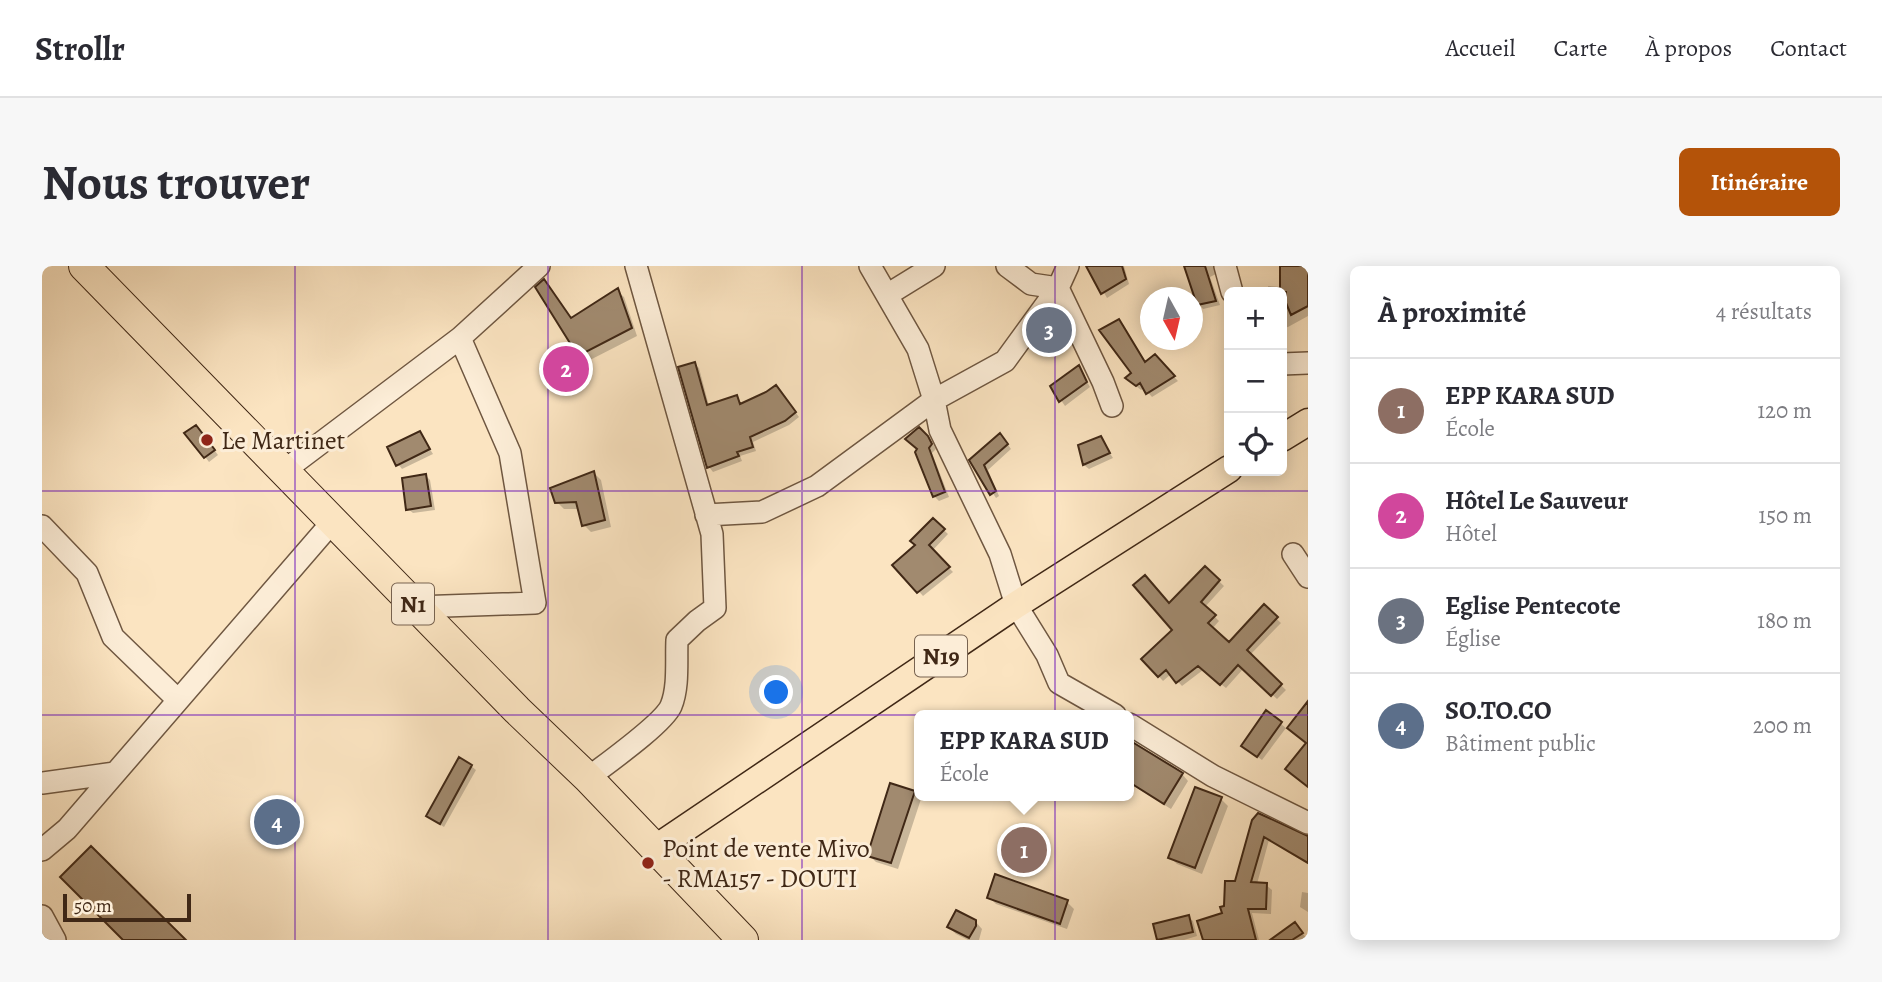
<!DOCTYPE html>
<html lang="fr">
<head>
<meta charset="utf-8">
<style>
  :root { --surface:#fff; --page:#f7f7f7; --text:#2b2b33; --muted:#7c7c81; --line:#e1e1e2; --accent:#b45309 }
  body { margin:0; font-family:Alegreya,serif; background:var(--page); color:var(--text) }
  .controls { position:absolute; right:21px; top:21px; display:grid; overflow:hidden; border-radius:10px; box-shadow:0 4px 18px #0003 }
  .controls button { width:63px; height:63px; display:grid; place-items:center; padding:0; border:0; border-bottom:2px solid var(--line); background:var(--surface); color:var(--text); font:35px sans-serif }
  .compass { position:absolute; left:1098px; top:21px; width:63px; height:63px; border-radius:50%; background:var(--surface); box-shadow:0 4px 18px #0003; rotate:172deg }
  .scale { position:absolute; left:21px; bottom:18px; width:128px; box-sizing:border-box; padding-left:7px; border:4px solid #402816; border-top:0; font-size:19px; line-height:24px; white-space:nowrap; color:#402816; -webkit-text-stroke:5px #fcedd7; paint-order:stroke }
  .you { position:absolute; left:735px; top:427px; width:24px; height:24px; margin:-18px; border:5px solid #fff; border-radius:50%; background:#1a73e8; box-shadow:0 0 0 10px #1a73e833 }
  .badge { display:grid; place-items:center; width:46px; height:46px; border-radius:50%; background:var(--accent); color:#fff; font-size:23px; font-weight:700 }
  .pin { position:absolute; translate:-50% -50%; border:4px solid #fff; box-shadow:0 2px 7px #0006 }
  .popup { position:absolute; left:872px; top:444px; width:220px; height:91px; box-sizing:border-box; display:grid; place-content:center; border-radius:10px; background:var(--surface); filter:drop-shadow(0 2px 5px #0005); font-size:23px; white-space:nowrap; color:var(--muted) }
  .popup b { font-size:26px; color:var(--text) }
  .popup::after { content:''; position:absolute; left:50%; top:100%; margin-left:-14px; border:14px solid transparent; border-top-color:var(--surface) }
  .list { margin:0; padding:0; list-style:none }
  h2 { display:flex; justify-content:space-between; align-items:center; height:91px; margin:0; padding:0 28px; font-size:30px }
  h2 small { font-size:23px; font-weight:400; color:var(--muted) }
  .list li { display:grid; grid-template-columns:46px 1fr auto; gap:21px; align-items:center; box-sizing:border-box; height:105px; padding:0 28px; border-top:2px solid var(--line) }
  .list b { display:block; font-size:26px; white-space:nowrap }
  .list p { margin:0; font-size:23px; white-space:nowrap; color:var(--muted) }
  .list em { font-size:23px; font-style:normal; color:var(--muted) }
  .icon { flex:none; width:38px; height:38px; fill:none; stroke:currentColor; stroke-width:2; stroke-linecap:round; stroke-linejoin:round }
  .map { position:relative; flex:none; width:1266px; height:674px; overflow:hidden; border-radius:10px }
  header { display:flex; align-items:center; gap:42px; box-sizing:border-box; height:98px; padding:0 35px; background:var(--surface); border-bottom:2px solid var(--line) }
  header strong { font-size:33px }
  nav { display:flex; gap:38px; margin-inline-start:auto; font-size:24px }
  .intro { display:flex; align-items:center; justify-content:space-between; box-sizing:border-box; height:168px; padding:0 42px }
  h1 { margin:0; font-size:49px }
  .button { padding:18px 32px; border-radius:10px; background:var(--accent); color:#fff; font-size:24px; font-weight:700 }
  main { display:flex; gap:42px; padding:0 42px }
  aside { flex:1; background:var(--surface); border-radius:10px; box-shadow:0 4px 18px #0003 }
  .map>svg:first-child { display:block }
  .shadow { fill:#0003 }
  .building { fill:#a18a6f; stroke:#402816; stroke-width:2 }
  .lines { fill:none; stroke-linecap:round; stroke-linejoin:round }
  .minor-casing { stroke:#6f5741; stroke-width:24 }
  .major-casing { stroke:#402816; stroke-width:29 }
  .highway-casing { stroke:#402816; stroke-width:32 }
  .minor { stroke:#fcedd7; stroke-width:21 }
  .major { stroke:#fbe4c1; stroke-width:26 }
  .highway { stroke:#fbe4c1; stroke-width:30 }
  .grid { fill:none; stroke:#7b2cbf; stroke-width:2; stroke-opacity:0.55 }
  .poi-dot { fill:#8f2418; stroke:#fcedd7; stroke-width:2.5 }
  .labels { text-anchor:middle; stroke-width:6; stroke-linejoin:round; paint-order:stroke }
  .shield { fill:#fcedd7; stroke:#786350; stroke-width:2 }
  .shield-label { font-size:24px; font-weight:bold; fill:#402816 }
  .poi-label { font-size:26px; fill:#402816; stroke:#fcedd7; text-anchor:start }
</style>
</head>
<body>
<header>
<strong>Strollr</strong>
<nav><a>Accueil</a><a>Carte</a><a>À propos</a><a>Contact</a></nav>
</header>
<div class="intro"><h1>Nous trouver</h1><a class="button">Itinéraire</a></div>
<main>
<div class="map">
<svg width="1266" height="674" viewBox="0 0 1266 674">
  <rect width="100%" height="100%" fill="#fbe4c1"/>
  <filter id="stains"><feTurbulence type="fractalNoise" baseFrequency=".00286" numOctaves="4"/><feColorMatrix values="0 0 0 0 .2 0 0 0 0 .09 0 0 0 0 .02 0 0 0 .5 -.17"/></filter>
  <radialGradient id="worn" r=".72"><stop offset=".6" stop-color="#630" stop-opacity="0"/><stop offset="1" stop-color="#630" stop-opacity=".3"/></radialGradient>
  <path class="shadow" d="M1047 0H1082L1087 18 1065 32Z
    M1152 0H1176L1174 8 1168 11 1178 39 1161 43 1157 38Z
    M1245 0H1266V50L1246 61 1240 62V26H1227L1226 20 1240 21Z
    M502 16 530 53 575 25 582 31 595 70 544 96 537 89Z
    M1076 55 1104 97 1113 91 1136 115 1110 131 1102 122 1099 124 1089 116 1091 107Z
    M652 98 657 102 667 140 694 131 700 139 738 126 757 151 747 159 711 176 714 185 698 190 700 195 671 206 667 201Z
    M1037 102 1048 121 1023 140 1010 121Z
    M877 164 890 176 894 183 890 187 907 231 897 235 892 230Z
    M158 165 176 189 167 196 145 167Z
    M378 167 391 188 360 203 356 198Z
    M1058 172 1071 192 1047 203 1042 199 1038 180Z
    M962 173 969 183 946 204 957 230 954 232 929 194Z
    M552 207 559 214 569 261 549 266 542 259 537 243H522L515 236Z
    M384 210 388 214 393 244 371 247 366 243Z
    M891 254 906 268 890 285 911 306 881 330 853 299 876 279Z
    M1164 303 1182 320 1163 341 1177 355 1170 363 1187 379 1222 341 1239 357 1208 389 1244 424 1235 433 1202 402 1184 422 1161 404 1140 420 1129 408 1121 415 1101 393 1132 364 1127 339Z
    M1225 447 1244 462 1220 494 1206 484Z
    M1087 478 1140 508 1146 515 1129 543 1087 517Z
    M429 500 434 504 402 561 391 554 387 550Z
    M872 526 879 533 856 603 834 596 827 589Z
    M1179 533 1186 540 1160 608 1135 598 1128 591Z
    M1212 555 1266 570V598L1227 574 1215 618 1224 619 1230 624 1229 648 1210 647 1217 674H1163L1182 648 1195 617Z
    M1260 626 1266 627V646L1258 641Z
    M947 631 1025 636 1032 643 1025 663 954 638Z
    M1146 651 1151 655 1155 670 1142 674H1117L1113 660Z
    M933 655 940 663 937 674H926L914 668 907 661Z
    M1258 664 1265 673 1263 674H1231Z"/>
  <path class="building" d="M1044 0H1080L1084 13 1059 28Z
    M1142 0H1163L1174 35 1155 39Z
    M1238 0H1266V40L1249 49 1244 37V26H1238Z
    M502 13 529 52 576 22 590 62 536 90 493 21Z
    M1077 53 1103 96 1113 88 1133 110 1104 128 1098 117 1094 120 1083 112 1089 107 1057 64Z
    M653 96 665 139 695 129 698 138 724 126 734 119 754 146 743 155 708 171 711 181 695 186 697 190 665 202 636 101Z
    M1037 99 1045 116 1017 136 1008 120Z
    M154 159 173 184 162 192 142 167Z
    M877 161 886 170 890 178 887 182 903 226 891 231 873 186 875 183 863 173Z
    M378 165 388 183 354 200 345 181Z
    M958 167 966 178 942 199 954 225 948 229 927 194Z
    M1059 170 1068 187 1041 199 1036 179Z
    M552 205 563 254 540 260 534 236 513 237 508 222Z
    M384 208 389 240 364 244 360 212Z
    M891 252 903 263 887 279 908 301 875 327 850 299 873 279 868 275Z
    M1163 300 1178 314 1159 336 1174 349 1166 357 1187 376 1222 338 1236 351 1205 384 1240 418 1229 430 1196 399 1178 419 1156 400 1134 417 1124 404 1116 411 1099 393 1130 364 1091 319 1103 309 1127 337Z
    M1266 435V521L1243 503 1264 477 1245 462Z
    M1224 444 1240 456 1215 491 1199 480Z
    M1087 474 1141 507 1122 538 1087 516Z
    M417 491 430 499 398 558 384 550Z
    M848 517 873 525 849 597 825 590Z
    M1153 521 1180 531 1153 602 1126 592Z
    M1216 547 1266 570V597L1222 571 1209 616 1225 617 1224 643H1206L1214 674H1161L1155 655 1180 647 1178 641 1182 640 1183 615H1193L1210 554Z
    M49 580 144 674H81L18 611Z
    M953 608 1026 634 1018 658 945 632Z
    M914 644 934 654V660L927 672 905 661Z
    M1147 649 1151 666 1115 674 1111 658Z
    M1253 656 1261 667 1250 674H1228Z"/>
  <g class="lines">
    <defs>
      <path id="minor" d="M828 0 876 83 892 134 898 164 958 288 974 339 1005 389 1017 417 1073 449
        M965 0 989 18 1016 22
        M1183 0 1190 26
        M1016 22 1061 116 1070 140
        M845 29 892 0
        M1240 98 1266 97
        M243 204 418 72 497 0
        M664 249 720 246 775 220 892 134 963 95 1016 22 1026 0
        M0 260 45 307 71 371 136 434
        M1251 288 1266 311
        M374 341 493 337 468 187 418 72
        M1087 458 1171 510 1266 557
        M546 512C564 498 621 458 629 440 637 421 634 394 635 374L655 355 673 342 670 268 594 0
        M0 517 73 507
        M0 584 25 563 292 254
        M0 650 13 674"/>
      <path id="major" d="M1240 172 1266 156
        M614 582 974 339 1187 203"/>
      <path id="highway" d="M42 0 475 444 546 512 701 674"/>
    </defs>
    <use href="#minor" class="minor-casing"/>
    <use href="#major" class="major-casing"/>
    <use href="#highway" class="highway-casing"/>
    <use href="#minor" class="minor"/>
    <use href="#major" class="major"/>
    <use href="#highway" class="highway"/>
  </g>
  <path class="grid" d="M253 0V674M506 0V674M760 0V674M1013 0V674M0 225H1266M0 449H1266"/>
  <g class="poi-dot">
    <circle cx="165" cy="174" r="7"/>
    <circle cx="606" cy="597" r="7"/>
  </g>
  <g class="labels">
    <g class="shield">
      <rect x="350" y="317.5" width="42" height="41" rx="5"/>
      <rect x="873" y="369.5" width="52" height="41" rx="5"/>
    </g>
    <g class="shield-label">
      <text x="371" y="346">N1</text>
      <text x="899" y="398">N19</text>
    </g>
    <g class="poi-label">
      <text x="179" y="183">Le Martinet</text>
      <text x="620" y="591">Point de vente Mivo<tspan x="620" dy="30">- RMA157 - DOUTI</tspan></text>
    </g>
  </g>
  <rect width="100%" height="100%" filter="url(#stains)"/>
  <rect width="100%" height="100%" fill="url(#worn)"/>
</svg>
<div class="controls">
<button>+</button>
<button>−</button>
<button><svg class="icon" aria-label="locate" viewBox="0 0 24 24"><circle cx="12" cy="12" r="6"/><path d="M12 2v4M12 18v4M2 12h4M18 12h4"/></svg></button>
</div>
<svg class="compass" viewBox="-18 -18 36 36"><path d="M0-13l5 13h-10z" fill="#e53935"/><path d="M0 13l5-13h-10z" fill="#7c7c81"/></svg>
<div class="scale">50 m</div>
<div class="you"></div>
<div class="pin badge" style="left:982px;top:584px;background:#8d6e63">1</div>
<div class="popup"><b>EPP KARA SUD</b>École</div>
<div class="pin badge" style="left:524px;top:103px;background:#d1479c">2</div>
<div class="pin badge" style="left:1007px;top:64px;background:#6b7280">3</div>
<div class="pin badge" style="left:235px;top:556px;background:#5c6f8a">4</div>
</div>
<aside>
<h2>À proximité<small>4 résultats</small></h2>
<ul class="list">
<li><span class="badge" style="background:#8d6e63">1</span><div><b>EPP KARA SUD</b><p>École</p></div><em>120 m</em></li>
<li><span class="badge" style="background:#d1479c">2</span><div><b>Hôtel Le Sauveur</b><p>Hôtel</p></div><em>150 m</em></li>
<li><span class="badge" style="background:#6b7280">3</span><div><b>Eglise Pentecote</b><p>Église</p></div><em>180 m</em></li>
<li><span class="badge" style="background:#5c6f8a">4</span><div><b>SO.TO.CO</b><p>Bâtiment public</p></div><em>200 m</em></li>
</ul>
</aside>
</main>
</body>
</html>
